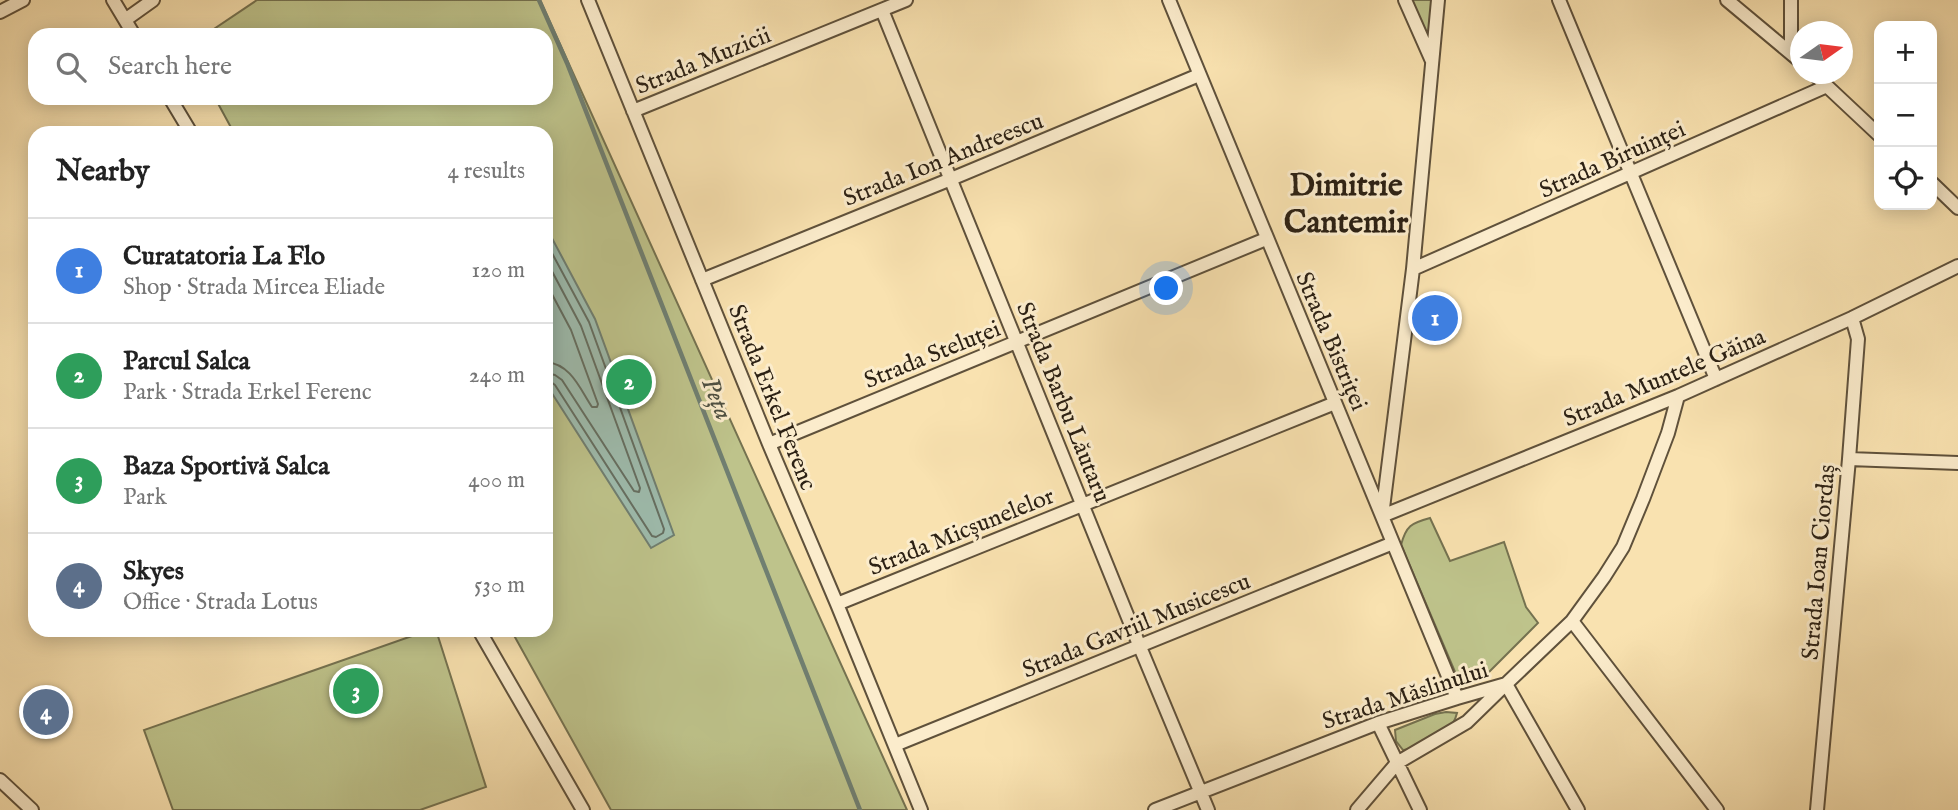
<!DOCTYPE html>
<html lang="en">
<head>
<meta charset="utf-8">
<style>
  :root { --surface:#fff; --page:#f6f6f6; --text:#222; --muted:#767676; --line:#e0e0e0; --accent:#0b8043 }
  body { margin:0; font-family:"IM FELL English",serif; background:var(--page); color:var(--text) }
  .controls { position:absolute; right:21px; top:21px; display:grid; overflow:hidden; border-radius:14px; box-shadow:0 4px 18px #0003 }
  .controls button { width:63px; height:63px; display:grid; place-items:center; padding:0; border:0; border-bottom:2px solid var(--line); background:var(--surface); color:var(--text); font:35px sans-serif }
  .compass { position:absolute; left:1790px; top:21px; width:63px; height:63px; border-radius:50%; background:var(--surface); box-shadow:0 4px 18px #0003; rotate:76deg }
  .you { position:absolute; left:1167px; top:289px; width:24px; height:24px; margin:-18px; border:5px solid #fff; border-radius:50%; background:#1a73e8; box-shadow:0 0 0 10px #1a73e833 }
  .badge { display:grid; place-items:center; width:46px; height:46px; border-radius:50%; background:var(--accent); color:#fff; font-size:23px; font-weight:700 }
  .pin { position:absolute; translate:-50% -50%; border:4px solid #fff; box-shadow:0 2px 7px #0006 }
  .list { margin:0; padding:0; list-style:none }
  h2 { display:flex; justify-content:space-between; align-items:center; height:91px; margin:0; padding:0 28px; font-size:30px }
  h2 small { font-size:23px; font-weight:400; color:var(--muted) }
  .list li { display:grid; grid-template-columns:46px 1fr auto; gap:21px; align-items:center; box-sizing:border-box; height:105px; padding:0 28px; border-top:2px solid var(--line) }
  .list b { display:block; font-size:26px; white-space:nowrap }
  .list p { margin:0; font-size:23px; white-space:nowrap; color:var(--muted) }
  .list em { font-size:23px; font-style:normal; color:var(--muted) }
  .icon { flex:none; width:38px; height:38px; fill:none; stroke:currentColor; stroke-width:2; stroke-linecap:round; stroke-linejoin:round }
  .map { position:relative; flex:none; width:1958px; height:810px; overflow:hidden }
  .search { position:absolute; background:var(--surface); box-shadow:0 4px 18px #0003; left:28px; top:28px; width:525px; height:77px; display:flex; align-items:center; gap:18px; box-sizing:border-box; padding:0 24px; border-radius:21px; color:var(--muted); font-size:26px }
  .panel { position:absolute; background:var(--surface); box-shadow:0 4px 18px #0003; left:28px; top:126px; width:525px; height:511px; border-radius:21px }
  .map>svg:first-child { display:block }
  .green { fill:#bec38b; stroke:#757250; stroke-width:2 }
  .water { fill:#9ebdaf; stroke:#707f71; stroke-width:2 }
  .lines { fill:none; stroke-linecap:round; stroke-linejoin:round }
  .shore { stroke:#656f62; stroke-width:2 }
  .stream { stroke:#707f71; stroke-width:4.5 }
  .minor-casing { stroke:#5f513b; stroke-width:16 }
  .minor { stroke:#fbeccc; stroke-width:12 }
  .labels { text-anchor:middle; stroke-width:6; stroke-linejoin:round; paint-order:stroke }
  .street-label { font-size:24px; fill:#2c2114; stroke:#fbeccc }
  .water-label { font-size:26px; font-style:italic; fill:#4e5042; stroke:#fbeccc }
  .district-label { font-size:32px; font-weight:bold; fill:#2c2114; stroke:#fbeccc }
</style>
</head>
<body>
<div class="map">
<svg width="1958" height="810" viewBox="0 0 1958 810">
  <rect width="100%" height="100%" fill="#f9e2b0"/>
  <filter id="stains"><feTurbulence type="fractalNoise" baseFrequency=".00286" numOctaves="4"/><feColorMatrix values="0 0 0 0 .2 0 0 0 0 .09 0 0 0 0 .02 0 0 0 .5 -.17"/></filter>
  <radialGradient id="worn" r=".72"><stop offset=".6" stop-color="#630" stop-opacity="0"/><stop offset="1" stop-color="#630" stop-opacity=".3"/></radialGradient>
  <path class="green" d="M257 0H540L907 810H611L511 630H546V133H234L215 98H546V35H205Z
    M1405 0H1438L1433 64Z
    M1430 518 1450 561 1504 542 1526 607 1538 623 1485 676 1458 679 1401 545C1406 526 1411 523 1430 518Z
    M429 630H436L486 787 420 810H173L144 730Z
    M1446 712 1457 713C1456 717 1455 720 1453 723 1446 732 1413 750 1403 750L1396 741 1395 730 1435 714Z"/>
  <path class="water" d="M546 227 595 319 674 535 651 548 546 384Z"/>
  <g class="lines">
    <path class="shore" d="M546 242 589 322 664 529 663 533 656 537 652 536 555 385 551 382H546
      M546 260 581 326 640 488 639 492 634 491 562 380 555 375 546 373
      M546 283 571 330 598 404 597 407H592C580 389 571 364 546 362"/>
    <path class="stream" d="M539 0 567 63 860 810"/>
    <defs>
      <path id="minor" d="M113 0 134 35
        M588 0 769 444 837 604 921 810
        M1169 0 1457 698
        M1405 0 1432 61
        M1438 0 1413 269 1382 516 1678 396 1852 318 1958 266
        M1559 0 1716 379
        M1727 0 1800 61
        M882 10 1140 647 1208 810
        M0 12 23 0
        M125 20 153 0
        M1791 53V0
        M1814 74 1879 135
        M170 98 191 133
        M633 111 906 0
        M1932 183 1958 208
        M1413 269 1827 86
        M702 280 951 179 1199 75
        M769 444 1266 239
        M1849 459 1958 463
        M837 604 1335 403
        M1572 621 1717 810
        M479 630 583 810
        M1378 723 1420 810
        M895 745 1393 543
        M0 780 32 810
        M1155 810 1378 723 1457 698 1506 684 1572 621 1604 577 1623 547 1643 499 1668 433 1678 396
        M1357 810 1397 763 1467 722 1506 684 1578 810
        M1817 810 1849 459 1858 339 1852 318"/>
    </defs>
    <use href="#minor" class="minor-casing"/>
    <use href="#minor" class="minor"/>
  </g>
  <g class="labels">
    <g class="street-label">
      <text transform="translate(703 60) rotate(-22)" y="8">Strada Muzicii</text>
      <text transform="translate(943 159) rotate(-22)" y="8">Strada Ion Andreescu</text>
      <text transform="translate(1612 159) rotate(-24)" y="8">Strada Biruinței</text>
      <text transform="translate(1332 341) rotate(67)" y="8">Strada Bistriței</text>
      <text transform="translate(932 354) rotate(-22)" y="8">Strada Steluței</text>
      <text transform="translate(1664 377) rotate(-23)" y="8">Strada Muntele Găina</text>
      <text transform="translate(773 397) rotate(68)" y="8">Strada Erkel Ferenc</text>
      <text transform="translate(1064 402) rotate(68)" y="8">Strada Barbu Lăutaru</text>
      <text transform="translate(961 531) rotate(-22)" y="8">Strada Micșunelelor</text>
      <text transform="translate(1818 562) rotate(-85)" y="8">Strada Ioan Ciordaș</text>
      <text transform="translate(1136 625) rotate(-22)" y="8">Strada Gavriil Musicescu</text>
      <text transform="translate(1405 695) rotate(-18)" y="8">Strada Măslinului</text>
    </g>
    <g class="water-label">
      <text transform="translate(718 398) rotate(68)" y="9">Peța</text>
    </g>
    <g class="district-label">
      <text x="1346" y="195">Dimitrie<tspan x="1346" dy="37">Cantemir</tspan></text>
    </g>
  </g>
  <rect width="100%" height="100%" filter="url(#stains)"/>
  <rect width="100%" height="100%" fill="url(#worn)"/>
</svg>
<div class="controls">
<button>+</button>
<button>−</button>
<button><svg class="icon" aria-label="locate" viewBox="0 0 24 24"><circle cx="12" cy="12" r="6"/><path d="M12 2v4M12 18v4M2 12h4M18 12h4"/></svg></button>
</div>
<svg class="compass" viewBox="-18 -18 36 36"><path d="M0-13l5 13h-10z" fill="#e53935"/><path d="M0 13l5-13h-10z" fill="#767676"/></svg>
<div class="you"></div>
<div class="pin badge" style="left:1435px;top:318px;background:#3f7fe0">1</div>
<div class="pin badge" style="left:629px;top:382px;background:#2e9e5b">2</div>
<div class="pin badge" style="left:356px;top:691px;background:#2e9e5b">3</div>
<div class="pin badge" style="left:46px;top:712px;background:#5c6f8a">4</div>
<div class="search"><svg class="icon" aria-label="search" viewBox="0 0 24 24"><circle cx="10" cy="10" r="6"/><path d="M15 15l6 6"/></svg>Search here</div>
<section class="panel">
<h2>Nearby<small>4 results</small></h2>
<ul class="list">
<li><span class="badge" style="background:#3f7fe0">1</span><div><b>Curatatoria La Flo</b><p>Shop · Strada Mircea Eliade</p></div><em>120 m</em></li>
<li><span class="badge" style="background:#2e9e5b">2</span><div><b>Parcul Salca</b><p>Park · Strada Erkel Ferenc</p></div><em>240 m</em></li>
<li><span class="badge" style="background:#2e9e5b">3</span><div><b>Baza Sportivă Salca</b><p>Park</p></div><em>400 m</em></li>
<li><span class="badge" style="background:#5c6f8a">4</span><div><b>Skyes</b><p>Office · Strada Lotus</p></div><em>530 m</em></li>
</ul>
</section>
</div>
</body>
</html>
